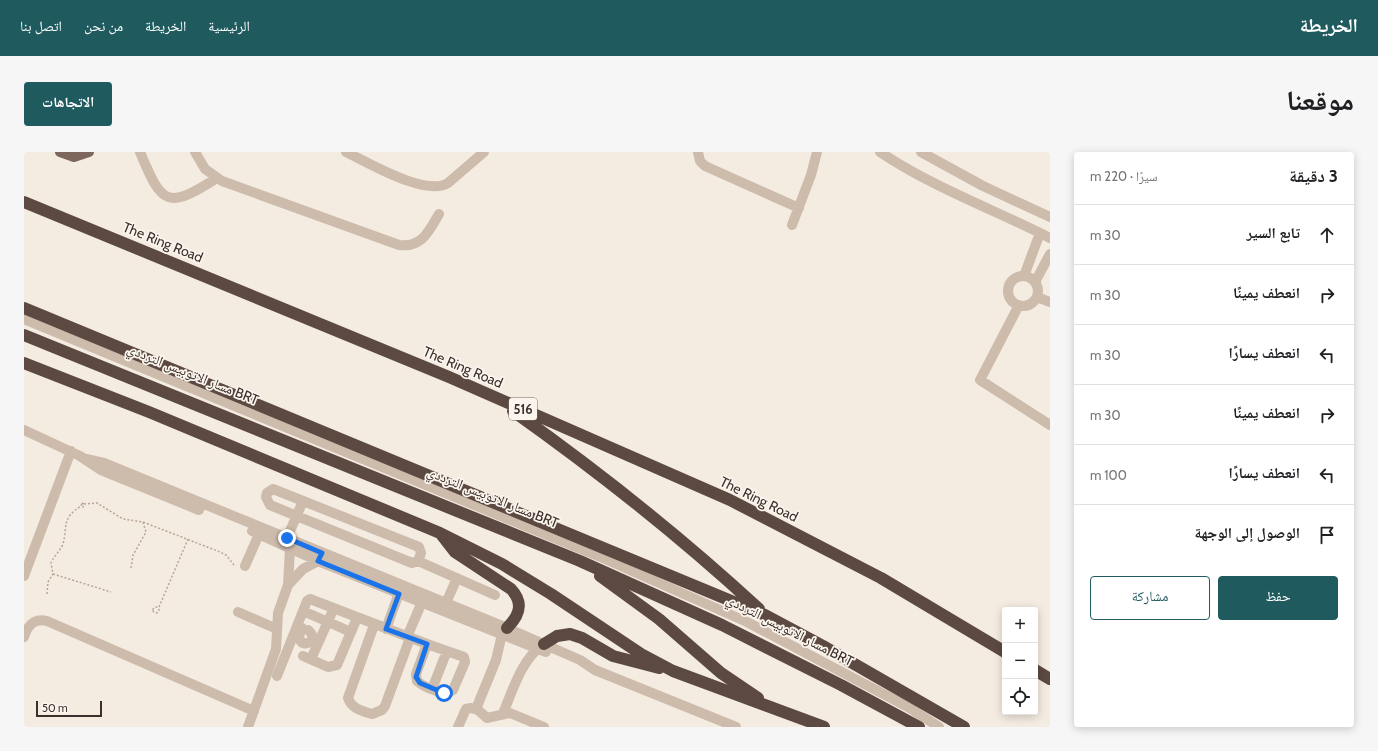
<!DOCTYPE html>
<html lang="ar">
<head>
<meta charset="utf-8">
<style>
  :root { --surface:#fff; --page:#f6f6f6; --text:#202124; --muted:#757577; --line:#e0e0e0; --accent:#1f5a5e }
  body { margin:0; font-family:Cabin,"Noto Naskh Arabic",sans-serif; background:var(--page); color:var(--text); direction:rtl }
  .controls { position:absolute; right:12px; bottom:12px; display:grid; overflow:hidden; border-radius:4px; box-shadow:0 2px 10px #0003 }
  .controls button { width:36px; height:36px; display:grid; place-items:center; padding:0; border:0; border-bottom:1px solid var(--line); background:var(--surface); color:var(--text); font:20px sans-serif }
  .scale { position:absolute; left:12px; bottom:10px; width:66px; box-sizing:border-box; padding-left:4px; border:2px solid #3b302b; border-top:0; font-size:11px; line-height:14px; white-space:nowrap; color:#3b302b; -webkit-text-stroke:3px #fbf5ee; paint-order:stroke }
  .stop { position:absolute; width:12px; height:12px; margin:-9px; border:3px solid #1a73e8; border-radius:50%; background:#fff }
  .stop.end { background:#1a73e8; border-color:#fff; box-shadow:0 1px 4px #0008 }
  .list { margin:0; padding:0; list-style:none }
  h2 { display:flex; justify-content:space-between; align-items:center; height:52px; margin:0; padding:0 16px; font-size:17px }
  h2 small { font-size:13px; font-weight:400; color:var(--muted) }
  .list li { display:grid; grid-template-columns:26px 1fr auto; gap:12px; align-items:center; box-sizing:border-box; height:60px; padding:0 16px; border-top:1px solid var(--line) }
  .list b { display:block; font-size:15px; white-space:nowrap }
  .list em { font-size:13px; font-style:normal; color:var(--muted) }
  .actions { display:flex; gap:8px; padding:12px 16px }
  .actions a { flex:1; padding:9px 0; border:1px solid var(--accent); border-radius:4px; text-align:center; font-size:14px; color:var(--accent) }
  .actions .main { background:var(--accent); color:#fff }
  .icon { flex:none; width:22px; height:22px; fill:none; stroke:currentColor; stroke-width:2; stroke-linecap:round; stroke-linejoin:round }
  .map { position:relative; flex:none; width:1026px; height:575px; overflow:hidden; direction:ltr; border-radius:4px }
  header { display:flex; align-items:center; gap:24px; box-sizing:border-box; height:56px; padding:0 20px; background:var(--accent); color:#fff }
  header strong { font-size:19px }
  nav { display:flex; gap:22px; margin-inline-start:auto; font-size:14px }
  .intro { display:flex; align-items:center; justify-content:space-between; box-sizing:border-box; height:96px; padding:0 24px }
  h1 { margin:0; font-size:28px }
  .button { padding:10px 18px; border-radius:4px; background:var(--accent); color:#fff; font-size:14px; font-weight:700 }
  main { display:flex; gap:24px; padding:0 24px }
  aside { flex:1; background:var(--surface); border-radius:4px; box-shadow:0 2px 10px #0003 }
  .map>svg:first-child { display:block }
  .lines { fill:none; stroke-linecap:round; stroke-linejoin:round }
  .path { stroke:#b9a596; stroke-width:1.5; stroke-dasharray:2 2; stroke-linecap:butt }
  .minor { stroke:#cdbbac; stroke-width:10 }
  .major { stroke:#7d675c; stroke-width:10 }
  .highway { stroke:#5c4a42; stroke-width:12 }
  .route { stroke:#1a73e8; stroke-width:5 }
  .labels { text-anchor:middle; stroke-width:3.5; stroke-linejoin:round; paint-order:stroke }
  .shield { fill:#fbf5ee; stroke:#756b66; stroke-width:1 }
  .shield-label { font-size:13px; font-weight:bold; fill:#3b302b }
  .street-label { font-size:14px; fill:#3b302b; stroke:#fbf5ee }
</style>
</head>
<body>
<header>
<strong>الخريطة</strong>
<nav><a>الرئيسية</a><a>الخريطة</a><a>من نحن</a><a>اتصل بنا</a></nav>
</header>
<div class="intro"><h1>موقعنا</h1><a class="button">الاتجاهات</a></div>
<main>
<aside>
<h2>3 دقيقة<small>سيرًا · 220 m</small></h2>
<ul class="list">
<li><svg class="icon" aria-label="ahead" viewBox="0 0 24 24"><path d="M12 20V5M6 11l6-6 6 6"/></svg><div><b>تابع السير</b></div><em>30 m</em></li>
<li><svg class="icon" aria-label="right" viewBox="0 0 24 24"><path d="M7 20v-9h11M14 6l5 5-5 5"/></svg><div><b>انعطف يمينًا</b></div><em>30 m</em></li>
<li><svg class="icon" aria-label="left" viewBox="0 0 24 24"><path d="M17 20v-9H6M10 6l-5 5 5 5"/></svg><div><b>انعطف يسارًا</b></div><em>30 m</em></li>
<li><svg class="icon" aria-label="right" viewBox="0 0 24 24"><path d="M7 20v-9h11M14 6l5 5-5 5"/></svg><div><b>انعطف يمينًا</b></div><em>30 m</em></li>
<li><svg class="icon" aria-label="left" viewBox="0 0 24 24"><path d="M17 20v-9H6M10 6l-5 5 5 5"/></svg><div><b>انعطف يسارًا</b></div><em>100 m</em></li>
<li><svg class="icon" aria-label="arrive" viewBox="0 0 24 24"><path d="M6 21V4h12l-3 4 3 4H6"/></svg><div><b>الوصول إلى الوجهة</b></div></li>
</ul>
<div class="actions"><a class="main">حفظ</a><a>مشاركة</a></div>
</aside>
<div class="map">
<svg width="1026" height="575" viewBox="0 0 1026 575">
  <rect width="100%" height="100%" fill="#f4ebe1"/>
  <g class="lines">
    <path class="path" d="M58 351 60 352 59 355 57 354Z
      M60 352 73 351 99 367 119 370 196 400 202 403 210 413
      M107 416 109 403 122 380 119 370
      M29 422 87 440
      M23 442 24 430 29 422 27 411C30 404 36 399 39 392 44 373 37 367 57 354
      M129 458a3 3 0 1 1 6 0a3 3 0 1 1-6 0Z
      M135 455 164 387"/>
    <path class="minor" d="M116 0C138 53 143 58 193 26
      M171 0 181 17 198 29 375 93C398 96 405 79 415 62
      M322 0C345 11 402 45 424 31L460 0
      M674 0 676 9 681 14 775 56
      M856 0C910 36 969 57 1026 86
      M897 0 959 34 1026 65
      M768 73 787 23 793 0
      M1000 124 1016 81
      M984 139a15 15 0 1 1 30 0a15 15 0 1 1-30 0Z
      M1011 130 1026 102
      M1013 145 1026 150
      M995 153 956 228 1026 273
      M0 167 581 407 723 470 884 555 915 575
      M0 278 56 304 77 318 175 358
      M62 307 80 311 483 476 556 508 571 518 712 575
      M249 337 395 395 397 401 394 409 388 411 246 353 242 345 243 341Z
      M228 379 294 409 522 500
      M263 386 279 349
      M394 409 471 443
      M221 414 235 382
      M0 424 47 299
      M264 433 279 417 294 409 296 405
      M422 451 433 426
      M279 459 327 480
      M214 460 253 477
      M350 473 324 546C328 557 338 559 348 562L358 558 361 554 386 486
      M278 476C266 500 300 492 284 478
      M362 477 375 441
      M0 485C4 473 10 466 23 469L230 559
      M383 485 398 450
      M279 504 304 515 313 513 333 466
      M287 507 310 456
      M253 524 283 449 286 447 403 492 392 522 393 529C400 535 421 545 429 538L441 510 440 505 403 492
      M408 537 423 499
      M452 557 472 508 478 482 480 478
      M479 561C489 538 497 509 518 493
      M224 575 252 497 254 461 264 433 266 397
      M434 575 442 557 447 556 454 558 463 566 486 561 520 575"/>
    <path class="major" d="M36 0 50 5 65 0"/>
    <path class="highway" d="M0 50 425 225 706 348 857 426 981 500
      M0 156 741 463 799 494 940 575
      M0 183 556 409 698 473 817 533 895 575
      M0 211 125 260 416 381 478 412 527 442 617 502 649 519 800 575
      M489 259C575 320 658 386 735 457
      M417 382 431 400 487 437C500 451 496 463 483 476
      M576 424 635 467 697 521 734 546
      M520 492 533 484 546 482 558 486 589 504 635 516
      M1011 518 1026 527"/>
  </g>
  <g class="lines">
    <path class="route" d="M263 386 298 401 294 409 375 442 362 477 403 492 392 525 396 531 420 541"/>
  </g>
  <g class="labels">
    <rect class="shield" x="485" y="246" width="28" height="22" rx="3"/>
    <g class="shield-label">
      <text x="499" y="262">516</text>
    </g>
    <g class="street-label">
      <text transform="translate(139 90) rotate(22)" y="5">The Ring Road</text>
      <text transform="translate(439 215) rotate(23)" y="5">The Ring Road</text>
      <text transform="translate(169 222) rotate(22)" y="5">مسار الاتوبيس الترددي BRT</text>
      <text transform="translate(469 345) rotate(22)" y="5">مسار الاتوبيس الترددي BRT</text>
      <text transform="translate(735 347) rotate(26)" y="5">The Ring Road</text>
      <text transform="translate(766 478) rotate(27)" y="5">مسار الاتوبيس الترددي BRT</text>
    </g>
  </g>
</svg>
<div class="controls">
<button>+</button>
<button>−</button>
<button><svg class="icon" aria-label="locate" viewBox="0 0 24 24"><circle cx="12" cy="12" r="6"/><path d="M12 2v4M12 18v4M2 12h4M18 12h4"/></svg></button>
</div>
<div class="scale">50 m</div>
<div class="stop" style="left:420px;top:541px"></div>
<div class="stop end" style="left:263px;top:386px"></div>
</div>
</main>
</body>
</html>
